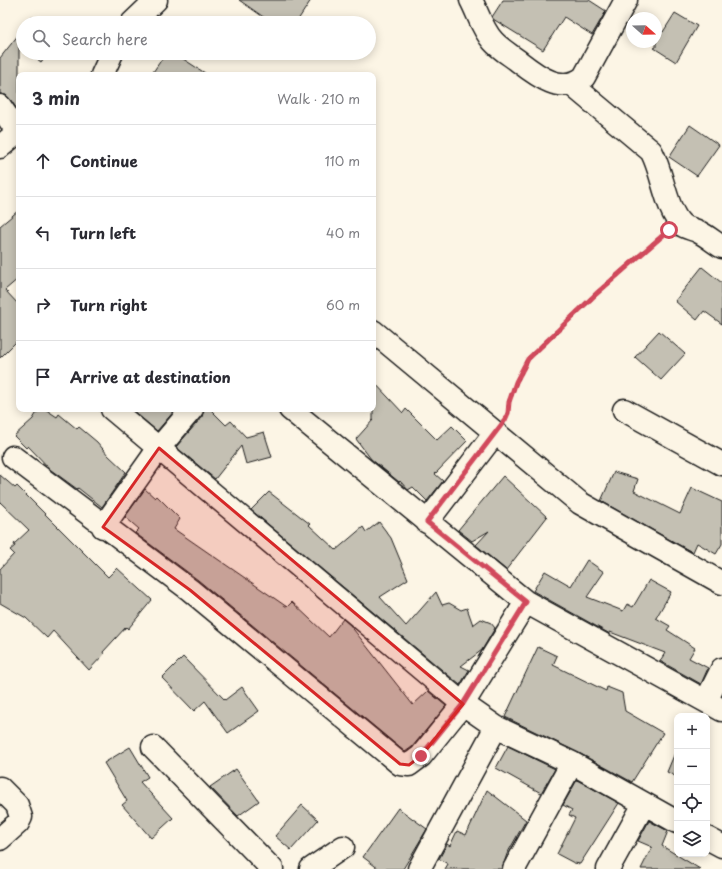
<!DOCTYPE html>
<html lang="en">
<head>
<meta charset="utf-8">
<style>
  :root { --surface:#fff; --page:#f2f2f3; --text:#2b2b33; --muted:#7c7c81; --line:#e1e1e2 }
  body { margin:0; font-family:"Playpen Sans",sans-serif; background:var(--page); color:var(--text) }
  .controls { position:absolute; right:12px; bottom:12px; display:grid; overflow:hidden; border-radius:8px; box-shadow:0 2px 10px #0003 }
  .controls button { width:36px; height:36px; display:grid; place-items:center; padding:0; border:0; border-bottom:1px solid var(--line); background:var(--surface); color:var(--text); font:20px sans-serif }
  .compass { position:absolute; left:626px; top:12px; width:36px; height:36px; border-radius:50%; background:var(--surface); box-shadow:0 2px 10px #0003; rotate:110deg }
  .stop { position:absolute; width:12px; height:12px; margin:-9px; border:3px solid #d1495b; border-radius:50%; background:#fff }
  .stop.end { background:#d1495b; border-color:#fff; box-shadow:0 1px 4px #0008 }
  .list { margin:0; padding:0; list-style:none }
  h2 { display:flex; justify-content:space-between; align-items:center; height:52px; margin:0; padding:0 16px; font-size:17px }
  h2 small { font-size:13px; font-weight:400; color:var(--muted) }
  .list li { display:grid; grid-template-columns:26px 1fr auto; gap:12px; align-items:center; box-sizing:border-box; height:72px; padding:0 16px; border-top:1px solid var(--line) }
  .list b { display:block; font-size:15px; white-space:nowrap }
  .list em { font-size:13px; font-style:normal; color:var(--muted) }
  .icon { flex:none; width:22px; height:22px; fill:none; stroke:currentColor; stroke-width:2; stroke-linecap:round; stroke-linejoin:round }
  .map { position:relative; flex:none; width:722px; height:869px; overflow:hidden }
  .search { position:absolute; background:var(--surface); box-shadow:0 2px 10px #0003; left:16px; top:16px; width:360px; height:44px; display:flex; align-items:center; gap:10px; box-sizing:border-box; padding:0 14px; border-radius:22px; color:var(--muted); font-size:15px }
  .panel { position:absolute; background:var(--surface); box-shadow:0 2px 10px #0003; left:16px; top:72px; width:360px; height:340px; border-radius:8px }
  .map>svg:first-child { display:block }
  .building { fill:#c4c0b3; stroke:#1c1c1c }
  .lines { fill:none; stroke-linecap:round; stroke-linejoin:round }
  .minor-casing { stroke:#1c1c1c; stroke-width:25 }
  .path { stroke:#1c1c1c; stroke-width:2.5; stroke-dasharray:3 3; stroke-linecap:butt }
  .minor { stroke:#fcf5e5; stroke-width:22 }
  .route { stroke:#d1495b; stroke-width:5 }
  .marked { fill:#d62828; fill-opacity:0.2; stroke:#d62828; stroke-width:3; stroke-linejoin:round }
</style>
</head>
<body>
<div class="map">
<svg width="722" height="869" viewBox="0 0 722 869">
  <rect width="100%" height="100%" fill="#fcf5e5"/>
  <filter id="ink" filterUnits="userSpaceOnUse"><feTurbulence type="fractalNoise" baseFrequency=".025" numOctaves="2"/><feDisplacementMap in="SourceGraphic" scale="8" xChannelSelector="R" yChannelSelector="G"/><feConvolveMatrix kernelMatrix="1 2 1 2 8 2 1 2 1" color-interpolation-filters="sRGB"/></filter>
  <g filter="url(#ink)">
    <path class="building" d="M239 0H311L296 23H272Z
      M503 0H589L606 11 592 35 564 17 543 50 493 19 492 17Z
      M675 13 697 26 676 62 654 48 656 47V28L663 32Z
      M32 17 40 23H28Z
      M23 29V48L19 45V112L10 99 6 95 0 94V58Z
      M29 53H48L41 62Z
      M166 53H174L208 75H151Z
      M690 125 719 145 697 176 669 157Z
      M19 210V278L5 290 19 305V339L0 358V226Z
      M702 267 722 283V324L704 311 697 320 675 301Z
      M659 331 685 354 661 380 635 357Z
      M373 381 403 413 406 409 437 440 452 426 467 441 435 474 443 481 427 501 413 487 408 490 400 481 399 482 371 459 356 439 373 420Z
      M39 409H45L57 417 59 414 77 429 79 427 97 442 108 455 126 472 102 507 78 488 77 489 51 470 28 446 26 448 14 436 33 419Z
      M131 409H176L157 431Z
      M204 409H210L226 425 231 421 246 437 264 432 272 457 246 464 241 446 215 479 176 447 202 417Z
      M614 472 638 479 634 491 680 514 692 488 722 502V544L716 554 697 543 693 552 690 551 601 501Z
      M0 475 15 488 17 486 108 577 117 568 152 600 128 629 126 627 103 652 104 654 89 670 53 631 47 638 26 618 0 603V569L14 554 10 550 15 546 14 544 29 530 0 502Z
      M503 476 547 517 506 570 476 545 489 531 472 541 458 530Z
      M145 489 155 498 157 496 180 519 174 529 287 607 292 602 329 637 343 619 350 625 413 705 428 691 446 706 412 747 405 752 198 580 135 533 139 529 125 517Z
      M269 492 310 524 309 525 336 550 363 527 366 532 379 522 391 538 408 579 380 597 406 626 436 592 442 605 449 603 461 610 467 608 473 625 481 619 491 623 495 628 482 650 461 666 469 670 460 685 251 510Z
      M587 560 604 572 587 597 623 611 627 604 633 607 649 580 671 592 656 618 670 626 667 630 695 648 689 658 708 668 701 684 660 661 665 653 610 632V634L533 591 545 571 571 586Z
      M538 647 557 656 553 665 606 691 607 687 622 693 625 711 663 733 632 782 577 752 505 717Z
      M183 657 225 700 242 687 259 711 228 733 205 701 194 711 162 678Z
      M508 746 555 769 541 793 496 768Z
      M130 747 148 777 140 782 173 818 151 838 122 805 127 801 104 763Z
      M677 748V777L667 772Z
      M236 769 259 801 238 816 210 787Z
      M577 780 619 803 580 864 574 863 557 854 575 818 569 815 572 810 563 805Z
      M487 790 526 820 507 854 502 869H445L448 864 439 859 447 844 450 846 457 831 466 835Z
      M302 805 318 820 291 850 275 836Z
      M398 808 427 829 403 869H379L363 857Z
      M649 821 668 831 662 846 700 869H641L652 847 638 841Z"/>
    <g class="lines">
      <defs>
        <path id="minor" d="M471 0C478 13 482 29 493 41 499 48 509 54 517 60 535 74 561 96 584 77L626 0
          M132 23 156 0
          M102 75 112 53
          M571 84 651 151C662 169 666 211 682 225 686 228 694 229 699 232 707 236 714 242 722 247
          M0 106 19 134
          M0 147 19 131
          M373 331 580 503 722 583
          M112 409 463 704 496 727 572 763 677 822
          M290 409 526 602 722 710
          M624 410 722 464
          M13 457 190 590 400 764 409 765 421 756 463 704 526 602
          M427 522 495 433
          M103 527 159 448 192 409
          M706 701 722 669
          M153 747 272 869
          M0 788 17 805 21 817 18 823 0 839
          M707 838 722 846
          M311 869 343 847
          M419 869 496 727
          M514 869 572 763
          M608 869 644 804"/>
      </defs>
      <use href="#minor" class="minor-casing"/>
      <path class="path" d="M508 414 509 402 516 383 528 359 596 294 662 236"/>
      <use href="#minor" class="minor"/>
    </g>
  </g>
  <g class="lines" filter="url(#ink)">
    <path class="route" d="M421 756 463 704 526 602 427 522 505 420 508 413 509 402 516 382 528 359 596 294 669 230"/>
  </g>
  <path class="marked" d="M159 448 463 704 421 756 409 765 400 764 190 590 103 527Z"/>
</svg>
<div class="controls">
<button>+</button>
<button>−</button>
<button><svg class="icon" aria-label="locate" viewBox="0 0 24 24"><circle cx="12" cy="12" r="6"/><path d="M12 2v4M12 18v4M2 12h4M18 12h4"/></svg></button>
<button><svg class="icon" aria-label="layers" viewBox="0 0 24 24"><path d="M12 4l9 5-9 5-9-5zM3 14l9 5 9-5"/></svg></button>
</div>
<svg class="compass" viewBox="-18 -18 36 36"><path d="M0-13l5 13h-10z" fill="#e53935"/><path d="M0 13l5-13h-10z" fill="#7c7c81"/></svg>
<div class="stop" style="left:669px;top:230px"></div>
<div class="stop end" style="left:421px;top:756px"></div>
<div class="search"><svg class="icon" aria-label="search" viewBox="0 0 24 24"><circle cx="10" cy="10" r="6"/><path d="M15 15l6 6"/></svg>Search here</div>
<section class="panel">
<h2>3 min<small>Walk · 210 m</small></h2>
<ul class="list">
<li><svg class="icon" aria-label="ahead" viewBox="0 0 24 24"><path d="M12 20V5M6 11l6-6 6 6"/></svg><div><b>Continue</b></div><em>110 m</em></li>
<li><svg class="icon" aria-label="left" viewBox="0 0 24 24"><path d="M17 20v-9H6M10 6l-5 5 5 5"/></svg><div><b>Turn left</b></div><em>40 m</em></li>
<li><svg class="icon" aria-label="right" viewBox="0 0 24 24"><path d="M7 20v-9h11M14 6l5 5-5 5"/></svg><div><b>Turn right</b></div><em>60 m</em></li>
<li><svg class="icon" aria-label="arrive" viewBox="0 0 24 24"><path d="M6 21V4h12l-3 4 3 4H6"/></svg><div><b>Arrive at destination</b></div></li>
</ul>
</section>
</div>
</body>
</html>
